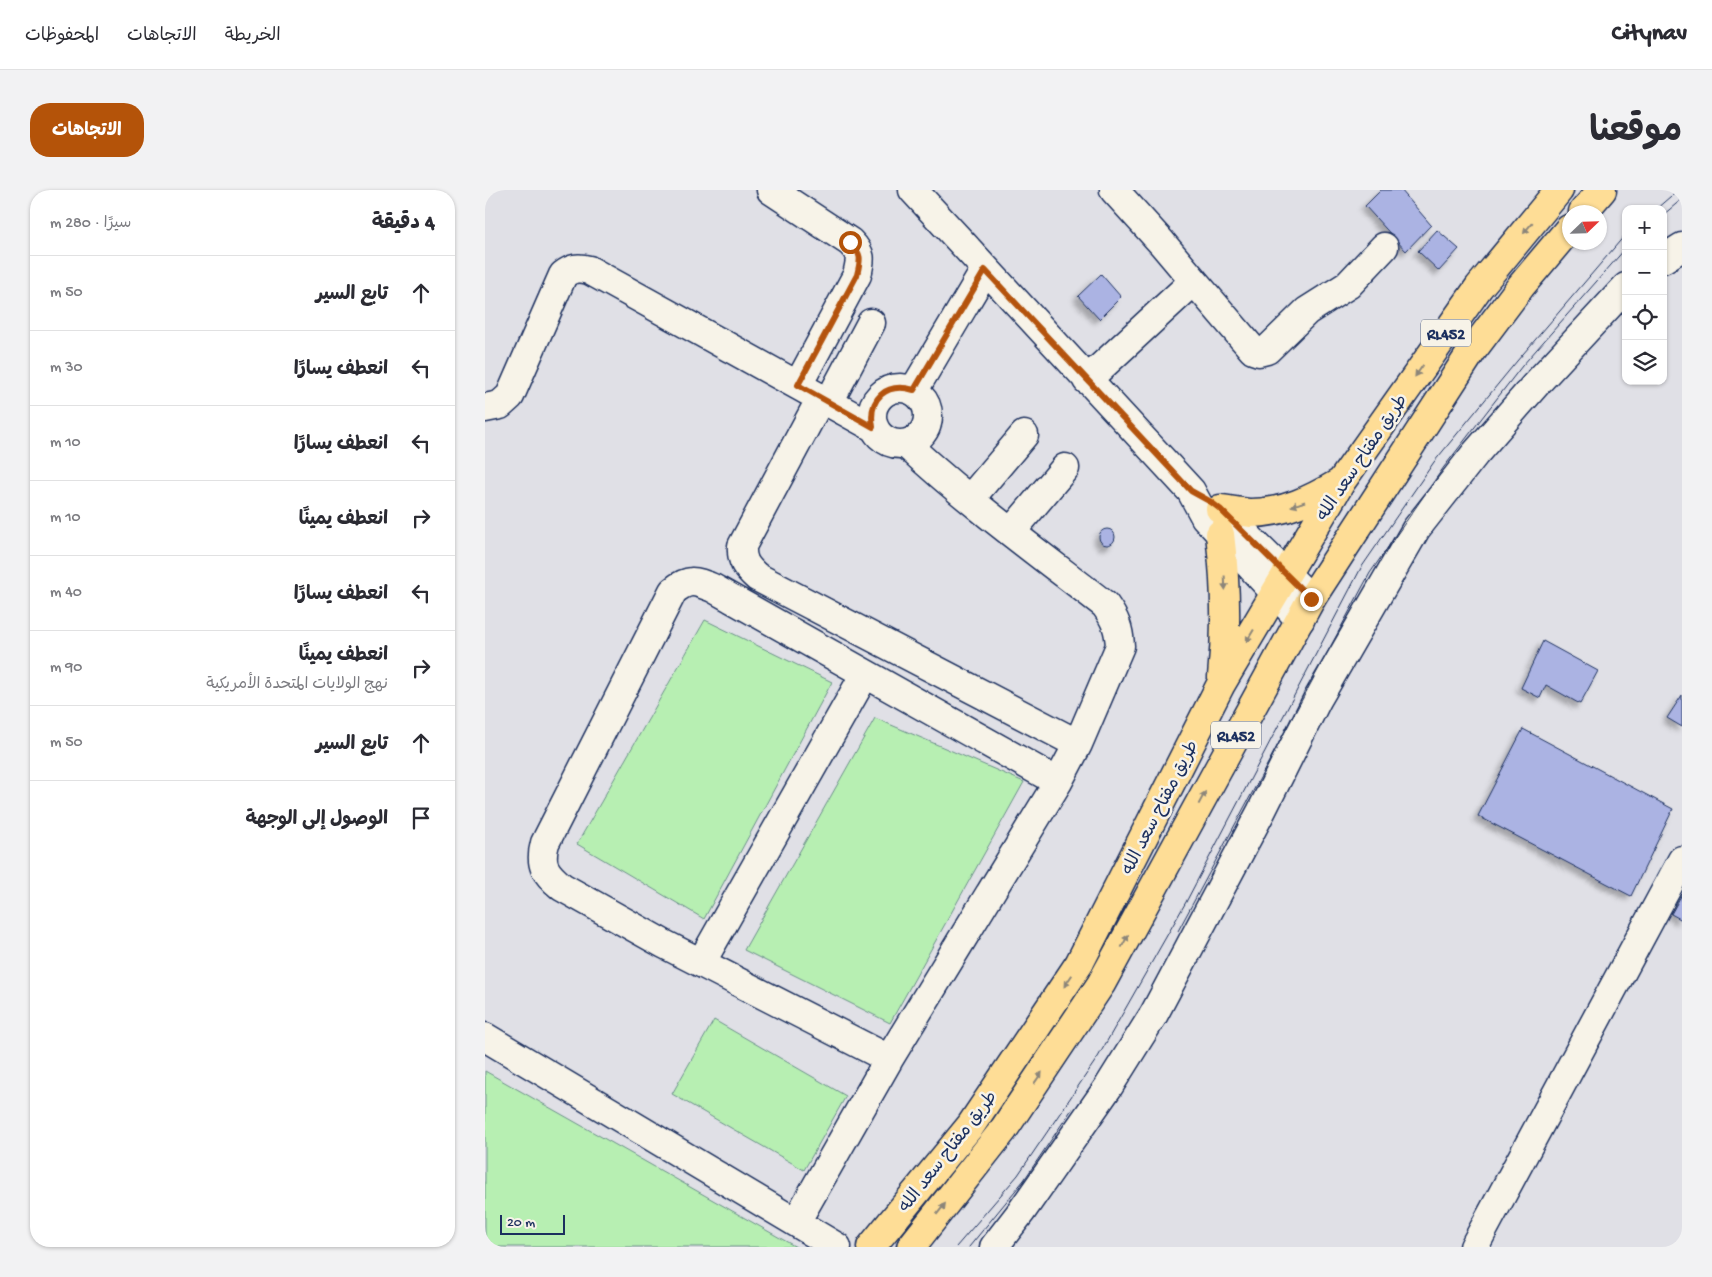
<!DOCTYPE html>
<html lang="ar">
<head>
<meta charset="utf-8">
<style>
  :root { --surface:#fff; --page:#f2f2f3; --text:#2b2b33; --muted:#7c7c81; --line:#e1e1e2; --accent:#b45309 }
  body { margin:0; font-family:"Gochi Hand","Playpen Sans Arabic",sans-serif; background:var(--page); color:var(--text); direction:rtl }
  .controls { position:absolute; right:15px; top:15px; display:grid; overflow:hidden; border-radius:10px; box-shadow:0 1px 4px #0004 }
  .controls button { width:45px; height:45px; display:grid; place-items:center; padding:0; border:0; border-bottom:1px solid var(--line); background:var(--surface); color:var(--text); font:25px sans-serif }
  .compass { position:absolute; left:1077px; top:15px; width:45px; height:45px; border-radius:50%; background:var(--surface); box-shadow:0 1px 4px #0004; rotate:67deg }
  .scale { position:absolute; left:15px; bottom:12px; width:65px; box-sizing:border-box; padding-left:5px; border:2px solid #1b2f5e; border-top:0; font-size:14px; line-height:18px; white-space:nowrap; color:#1b2f5e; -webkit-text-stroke:4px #f7f3e8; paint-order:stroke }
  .stop { position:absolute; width:15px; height:15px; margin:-11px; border:4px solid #b45309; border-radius:50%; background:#fff }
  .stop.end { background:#b45309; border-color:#fff; box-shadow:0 1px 5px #0008 }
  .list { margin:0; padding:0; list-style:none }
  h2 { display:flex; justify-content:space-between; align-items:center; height:65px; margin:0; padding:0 20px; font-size:21px }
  h2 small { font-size:16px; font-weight:400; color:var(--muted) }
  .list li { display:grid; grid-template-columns:32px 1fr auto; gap:15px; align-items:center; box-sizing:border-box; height:75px; padding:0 20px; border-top:1px solid var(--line) }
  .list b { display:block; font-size:19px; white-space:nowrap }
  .list p { margin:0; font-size:16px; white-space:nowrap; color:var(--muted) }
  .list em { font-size:16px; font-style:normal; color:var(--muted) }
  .icon { flex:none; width:28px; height:28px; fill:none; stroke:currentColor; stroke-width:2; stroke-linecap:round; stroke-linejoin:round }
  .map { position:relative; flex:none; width:1197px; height:1057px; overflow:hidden; direction:ltr; border-radius:20px }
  header { display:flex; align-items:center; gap:30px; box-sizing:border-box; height:70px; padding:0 25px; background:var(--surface); border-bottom:1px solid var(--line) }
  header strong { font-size:24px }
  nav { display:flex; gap:28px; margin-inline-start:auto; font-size:18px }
  .intro { display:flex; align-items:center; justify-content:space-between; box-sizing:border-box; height:120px; padding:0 30px }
  h1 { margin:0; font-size:35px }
  .button { padding:12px 22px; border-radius:20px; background:var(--accent); color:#fff; font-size:18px; font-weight:700 }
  main { display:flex; gap:30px; padding:0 30px }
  aside { flex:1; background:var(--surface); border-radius:20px; box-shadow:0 1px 4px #0004 }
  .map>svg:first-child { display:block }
  .green { fill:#b7efb2; stroke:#698f88 }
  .building { fill:#abb3e3; stroke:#1b2f5e; filter:url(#shadow) }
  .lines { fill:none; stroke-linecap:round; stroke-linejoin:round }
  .minor-casing { stroke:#1b2f5e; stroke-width:31 }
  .highway-casing { stroke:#1b2f5e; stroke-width:31 }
  .minor { stroke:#f7f3e8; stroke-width:28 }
  .highway { stroke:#fedd96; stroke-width:28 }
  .tram { stroke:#1b2f5e; stroke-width:1 }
  .oneway { fill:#8c867a }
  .route { stroke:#b45309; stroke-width:6 }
  .labels { text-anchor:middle; stroke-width:5; stroke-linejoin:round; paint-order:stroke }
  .shield { fill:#f7f3e8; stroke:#5d6a87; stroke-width:1 }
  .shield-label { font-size:16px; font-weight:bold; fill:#1b2f5e }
  .street-label { font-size:18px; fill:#1b2f5e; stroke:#f7f3e8 }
</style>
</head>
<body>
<header>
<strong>Citynav</strong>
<nav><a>الخريطة</a><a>الاتجاهات</a><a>المحفوظات</a></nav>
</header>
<div class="intro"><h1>موقعنا</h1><a class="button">الاتجاهات</a></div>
<main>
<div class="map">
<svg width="1197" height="1057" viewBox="0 0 1197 1057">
  <defs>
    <filter id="shadow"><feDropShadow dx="-4.5" dy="4.5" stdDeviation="2.5" flood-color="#0004"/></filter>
  </defs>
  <rect width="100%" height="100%" fill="#e0e0e6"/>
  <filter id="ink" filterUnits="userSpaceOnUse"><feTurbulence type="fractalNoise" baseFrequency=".02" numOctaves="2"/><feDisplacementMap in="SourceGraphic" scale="10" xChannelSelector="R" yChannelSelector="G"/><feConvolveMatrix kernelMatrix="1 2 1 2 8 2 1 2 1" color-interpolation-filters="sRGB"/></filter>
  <g filter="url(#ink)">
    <path class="green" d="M220 430 347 492 219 729 92 654Z
      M390 528 539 592 405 833 259 760Z
      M229 830 361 906 319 980 187 904Z
      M0 881 311 1057H0Z"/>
    <path class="building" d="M896 0H916L946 35 921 61 880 16Z
      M952 40 974 59 954 81 933 61Z
      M616 84 636 107 614 129 593 106Z
      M614 347a8 8 0 1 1 16 0a8 8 0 1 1-16 0Z
      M1058 451 1113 481 1095 514 1061 495 1055 508 1036 498Z
      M1197 505V537L1182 528Z
      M1038 539 1188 619 1146 706 993 626Z
      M1197 704V730L1186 724Z"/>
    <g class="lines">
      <defs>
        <path id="minor" d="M286 0 365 52C377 64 376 69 372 85L313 195
          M428 0 706 301 720 327 815 430
          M629 0 677 53 709 91
          M1178 69 1197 57
          M602 190 709 91 768 160 774 162 782 160 822 121 863 95 899 57
          M387 226a28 28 0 1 1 56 0a28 28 0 1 1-56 0Z
          M429 200 500 80
          M336 208 257 356C256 371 261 377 272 387L593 554
          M344 212 386 133
          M0 218 15 215 25 206 78 85C87 78 93 77 104 80L388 237
          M485 309 539 245
          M740 324 826 409
          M526 342 580 278
          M216 773 380 484
          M0 847 352 1057
          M404 869 179 754 77 697C60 683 54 675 60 653L188 401C204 388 210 391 228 398L573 592
          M311 1032 404 869 573 592 593 554 635 456C634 438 630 429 620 415 553 363 483 312 421 254
          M509 1057 536 1022 624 896 669 824 776 622 832 510 931 339 990 264 1052 193 1141 97
          M989 1057 1197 670"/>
        <path id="highway" d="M1098 22 1117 0
          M735 319C745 320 756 322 766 323 799 323 827 309 854 293
          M735 344C741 393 742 439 737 487
          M386 1057 486 935 594 774 736 494 856 292 994 97 1074 0
          M426 1057 519 939 616 794 826 409 987 161 1036 96 1084 39"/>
      </defs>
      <use href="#minor" class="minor-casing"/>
      <use href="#highway" class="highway-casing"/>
      <use href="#minor" class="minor"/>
      <use href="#highway" class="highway"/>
      <path class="tram" d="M1171 19 1193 0
        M1178 25 1197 9
        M693 741 885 383 959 277 1037 176 1141 58
        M471 1057 533 985 613 867 701 712 876 378 949 272 1032 171 1141 44
        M484 1057 539 990 587 919"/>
    </g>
    <defs><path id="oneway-solid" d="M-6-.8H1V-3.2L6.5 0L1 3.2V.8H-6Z" transform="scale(1.25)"/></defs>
    <g class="oneway">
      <use href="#oneway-solid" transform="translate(1043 38) rotate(129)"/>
      <use href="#oneway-solid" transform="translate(934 181) rotate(125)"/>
      <use href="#oneway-solid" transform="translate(813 314) rotate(161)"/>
      <use href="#oneway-solid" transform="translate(740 393) rotate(87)"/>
      <use href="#oneway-solid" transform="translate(765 446) rotate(121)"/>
      <use href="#oneway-solid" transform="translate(717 608) rotate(-62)"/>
      <use href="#oneway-solid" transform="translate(640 751) rotate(-62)"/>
      <use href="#oneway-solid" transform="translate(583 791) rotate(124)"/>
      <use href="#oneway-solid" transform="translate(553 888) rotate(-55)"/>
      <use href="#oneway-solid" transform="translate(456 1019) rotate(-52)"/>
    </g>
  </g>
  <g class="lines" filter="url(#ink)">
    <path class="route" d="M365 52C377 64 376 69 372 85L313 195 388 237C383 208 401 192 429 200L500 80 706 301 726 312 735 319 826 409"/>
  </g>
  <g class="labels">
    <g class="shield">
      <rect x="936" y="129.5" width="50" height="27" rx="4"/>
      <rect x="726" y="531.5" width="50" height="27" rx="4"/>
    </g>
    <g class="shield-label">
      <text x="961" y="149">RL452</text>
      <text x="751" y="551">RL452</text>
    </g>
    <g class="street-label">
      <text transform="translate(876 267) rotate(-56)" y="6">طريق مفتاح سعد الله</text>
      <text transform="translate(674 617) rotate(-63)" y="6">طريق مفتاح سعد الله</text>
      <text transform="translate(462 961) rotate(-52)" y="6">طريق مفتاح سعد الله</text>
    </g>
  </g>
</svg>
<div class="controls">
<button>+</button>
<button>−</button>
<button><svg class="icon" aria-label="locate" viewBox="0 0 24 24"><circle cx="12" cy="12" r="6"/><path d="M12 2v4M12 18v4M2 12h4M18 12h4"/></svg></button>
<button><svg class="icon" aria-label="layers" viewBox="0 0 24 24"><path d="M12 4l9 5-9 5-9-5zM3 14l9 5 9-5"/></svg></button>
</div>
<svg class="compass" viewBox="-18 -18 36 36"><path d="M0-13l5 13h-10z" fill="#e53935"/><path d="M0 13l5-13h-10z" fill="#7c7c81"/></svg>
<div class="scale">20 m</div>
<div class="stop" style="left:365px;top:52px"></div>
<div class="stop end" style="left:826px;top:409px"></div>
</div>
<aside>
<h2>4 دقيقة<small>سيرًا · 280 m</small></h2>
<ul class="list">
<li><svg class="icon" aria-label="ahead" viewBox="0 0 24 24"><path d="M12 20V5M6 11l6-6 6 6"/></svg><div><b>تابع السير</b></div><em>50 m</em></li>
<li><svg class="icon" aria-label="left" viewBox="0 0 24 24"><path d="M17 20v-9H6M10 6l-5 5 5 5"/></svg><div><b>انعطف يسارًا</b></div><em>30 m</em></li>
<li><svg class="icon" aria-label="left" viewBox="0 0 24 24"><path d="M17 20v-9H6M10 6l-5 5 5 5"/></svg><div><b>انعطف يسارًا</b></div><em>10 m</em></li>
<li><svg class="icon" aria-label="right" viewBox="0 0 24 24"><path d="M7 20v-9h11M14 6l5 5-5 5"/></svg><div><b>انعطف يمينًا</b></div><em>10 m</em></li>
<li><svg class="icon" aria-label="left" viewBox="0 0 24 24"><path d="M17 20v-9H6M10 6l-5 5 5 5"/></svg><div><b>انعطف يسارًا</b></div><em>40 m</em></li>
<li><svg class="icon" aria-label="right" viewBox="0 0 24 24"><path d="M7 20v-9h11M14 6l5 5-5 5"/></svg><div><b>انعطف يمينًا</b><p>نهج الولايات المتحدة الأمريكية</p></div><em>90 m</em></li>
<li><svg class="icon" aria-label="ahead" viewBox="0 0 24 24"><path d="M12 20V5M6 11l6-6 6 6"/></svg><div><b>تابع السير</b></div><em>50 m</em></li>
<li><svg class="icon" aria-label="arrive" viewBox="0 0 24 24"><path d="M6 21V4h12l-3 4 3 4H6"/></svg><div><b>الوصول إلى الوجهة</b></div></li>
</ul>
</aside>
</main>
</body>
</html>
